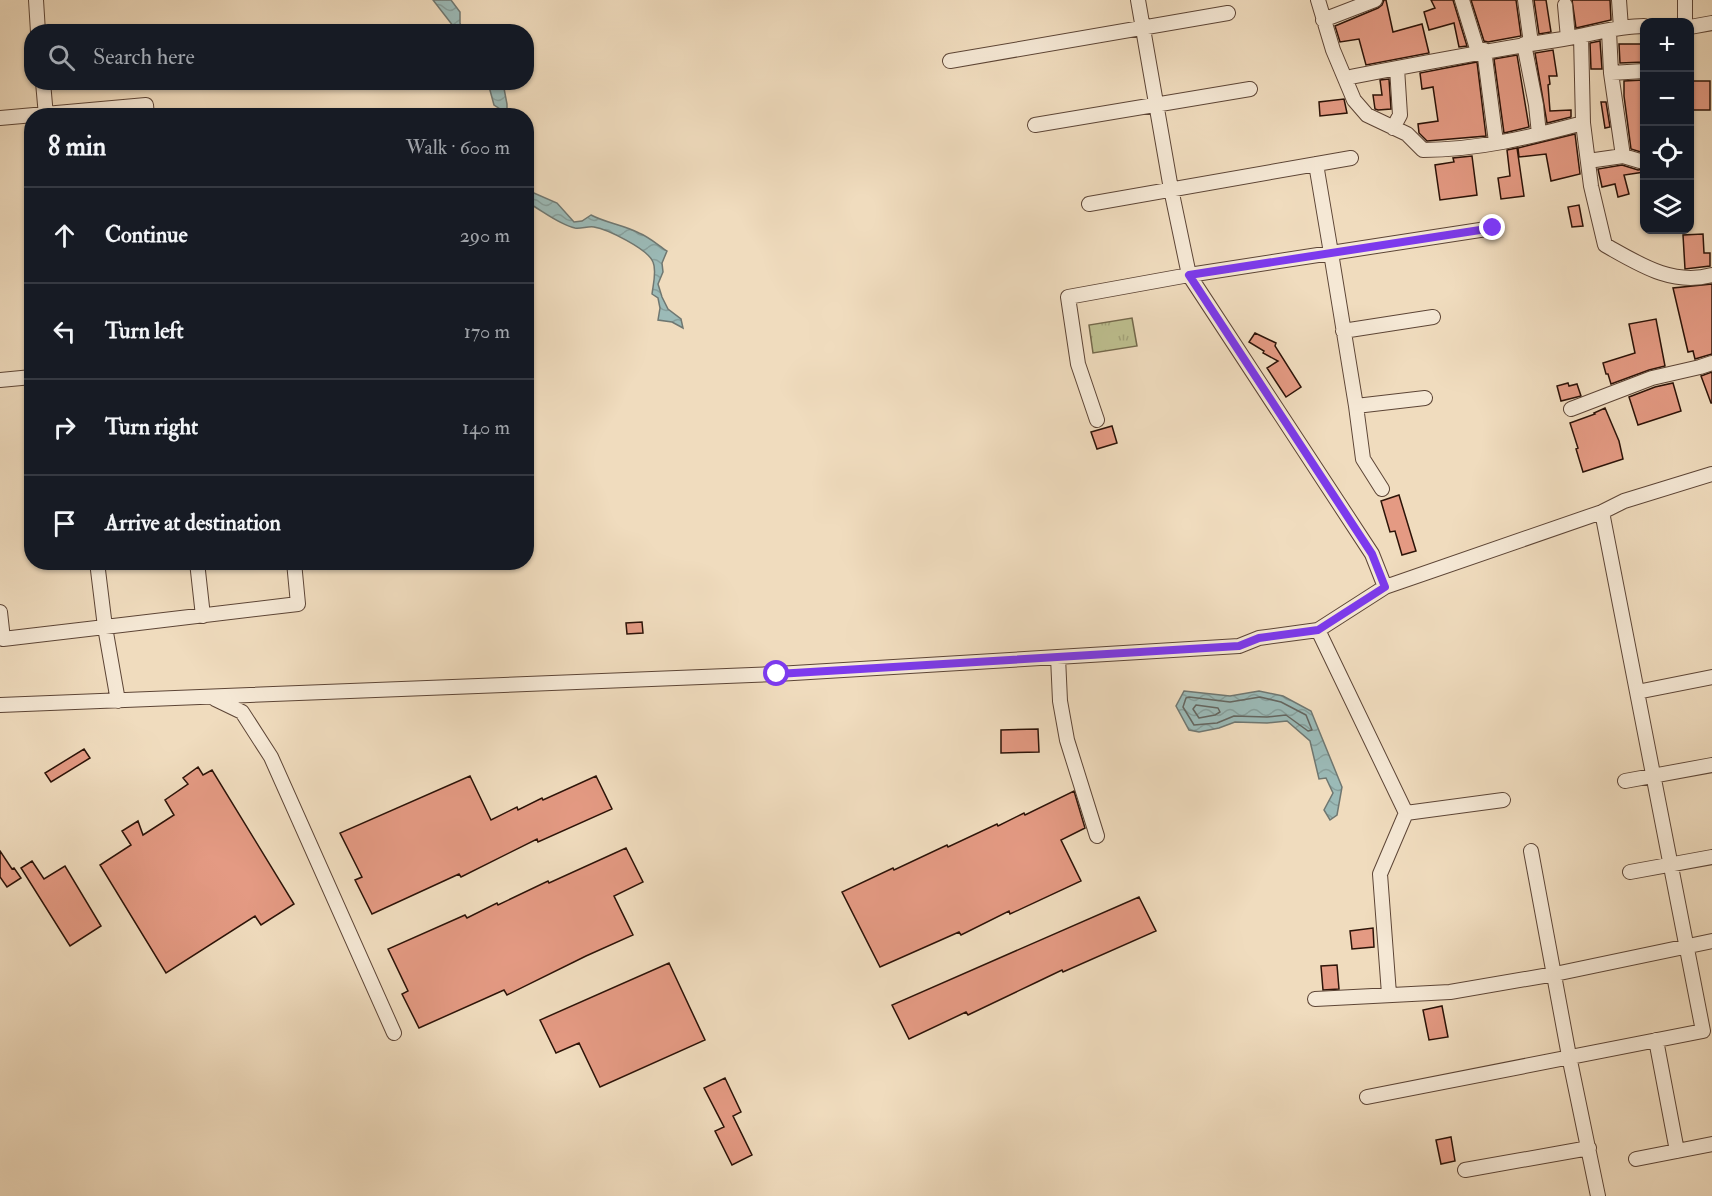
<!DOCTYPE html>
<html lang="en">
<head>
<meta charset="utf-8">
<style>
  :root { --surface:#171b24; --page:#20242c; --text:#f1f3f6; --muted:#9ea1a6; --line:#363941 }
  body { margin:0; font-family:"IM FELL Double Pica",serif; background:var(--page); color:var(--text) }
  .controls { position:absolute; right:18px; top:18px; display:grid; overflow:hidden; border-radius:12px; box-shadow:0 2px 4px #0004 }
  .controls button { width:54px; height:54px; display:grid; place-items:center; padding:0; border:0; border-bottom:2px solid var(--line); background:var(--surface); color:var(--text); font:30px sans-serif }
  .stop { position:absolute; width:18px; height:18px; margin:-14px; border:4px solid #7c3aed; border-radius:50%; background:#fff }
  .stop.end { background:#7c3aed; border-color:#fff; box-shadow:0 2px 6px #0008 }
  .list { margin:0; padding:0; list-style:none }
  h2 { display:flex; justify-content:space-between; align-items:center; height:78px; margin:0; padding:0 24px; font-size:26px }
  h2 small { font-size:20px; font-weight:400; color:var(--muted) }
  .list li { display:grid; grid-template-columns:39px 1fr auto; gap:18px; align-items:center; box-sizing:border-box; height:96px; padding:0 24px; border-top:2px solid var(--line) }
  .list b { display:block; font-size:22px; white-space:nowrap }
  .list em { font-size:20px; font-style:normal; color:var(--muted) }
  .icon { flex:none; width:33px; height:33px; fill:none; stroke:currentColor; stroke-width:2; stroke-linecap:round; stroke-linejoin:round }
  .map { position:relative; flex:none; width:1712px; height:1196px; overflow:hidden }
  .search { position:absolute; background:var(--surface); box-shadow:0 2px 4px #0004; left:24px; top:24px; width:510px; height:66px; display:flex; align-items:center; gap:15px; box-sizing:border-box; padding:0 21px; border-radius:24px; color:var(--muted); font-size:22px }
  .panel { position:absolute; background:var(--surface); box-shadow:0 2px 4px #0004; left:24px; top:108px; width:510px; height:462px; border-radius:24px }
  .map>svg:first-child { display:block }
  .park { fill:url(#park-tufts); stroke:#74694c; stroke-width:1.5 }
  .water { fill:url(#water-waves); stroke:#6f7771; stroke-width:1.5 }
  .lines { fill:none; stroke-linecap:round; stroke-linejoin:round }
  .shore { stroke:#646660; stroke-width:1.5 }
  .building { fill:#e49a83; stroke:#2c1308; stroke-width:1.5 }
  .street-casing { stroke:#5d4536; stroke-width:16 }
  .street { stroke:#f5e8d5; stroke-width:14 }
  .route { stroke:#7c3aed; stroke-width:8 }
</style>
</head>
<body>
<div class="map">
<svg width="1712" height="1196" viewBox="0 0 1712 1196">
  <defs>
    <pattern id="park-tufts" width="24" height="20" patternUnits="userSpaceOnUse" patternTransform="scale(1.5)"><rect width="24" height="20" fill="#bdbf8f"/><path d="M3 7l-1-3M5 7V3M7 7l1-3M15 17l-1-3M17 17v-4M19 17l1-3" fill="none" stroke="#a3a37a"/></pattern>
    <pattern id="water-waves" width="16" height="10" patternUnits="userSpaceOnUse" patternTransform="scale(1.5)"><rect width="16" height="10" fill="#9bbab7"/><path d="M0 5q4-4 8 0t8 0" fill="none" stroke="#869f9c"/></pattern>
  </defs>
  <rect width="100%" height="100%" fill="#f0dcbe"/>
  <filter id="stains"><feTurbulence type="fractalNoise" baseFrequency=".00333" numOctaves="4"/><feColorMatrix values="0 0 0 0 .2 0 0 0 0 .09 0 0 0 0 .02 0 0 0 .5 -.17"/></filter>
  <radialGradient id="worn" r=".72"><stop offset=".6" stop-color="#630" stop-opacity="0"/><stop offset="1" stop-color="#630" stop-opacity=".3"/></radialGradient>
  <path class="park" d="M1132 318 1137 346 1093 353 1089 325Z"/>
  <path class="water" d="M433 0H451L460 12V23L463 31H457Z
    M488 83H503L507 104V115H501L500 109 494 105Z
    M527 190 557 203 574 222 582 221 591 215C606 223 624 225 639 233 649 237 658 245 667 251L662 263 663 272 658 284 662 297 668 309 681 319 683 328 672 322 658 320 660 308 658 298 652 294C653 285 657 271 653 262 648 249 607 229 594 227 588 226 581 229 575 228 560 225 544 212 530 204L527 201Z
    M1184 691 1230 696 1259 691 1283 696 1311 711 1342 787 1337 815 1330 820 1324 810 1333 793 1326 778 1319 779 1310 741 1287 721 1267 723 1235 722 1219 728 1199 732 1189 730 1176 706Z"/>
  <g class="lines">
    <path class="shore" d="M1189 697 1230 702 1260 697 1281 702 1306 715 1312 730 1308 731 1286 715 1267 717 1234 716 1217 723 1194 725 1183 707 1186 698Z
      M1196 705 1218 708 1220 712 1215 715 1199 718 1193 709Z"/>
  </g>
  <path class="building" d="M1384 0H1386L1393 32 1422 24 1429 53 1366 65 1359 39 1340 42 1335 26 1378 8 1382 5Z
    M1431 0H1453L1467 46 1459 47 1454 23 1429 30 1424 12 1435 8Z
    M1471 0H1516L1521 36 1488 42 1484 41Z
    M1534 0H1546L1551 32 1539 34Z
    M1572 0H1610L1611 20 1576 28Z
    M1600 41 1602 69H1591L1590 43Z
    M1619 44H1644V62L1620 63Z
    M1553 50 1557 76H1549L1550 84 1548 85 1550 111 1571 110V117L1547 123 1535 53Z
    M1517 55 1529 127 1504 133 1494 59Z
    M1477 62 1486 136 1427 141 1419 133 1418 124 1438 121 1433 87 1422 89 1420 73Z
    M1389 79 1391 109 1378 110 1375 109 1373 95H1382L1380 80Z
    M1644 80V153L1631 149 1624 96V81Z
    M1690 81H1710V110H1689Z
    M1344 99 1347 113 1320 116 1319 102Z
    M1601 102H1606L1610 127 1605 128Z
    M1575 134 1580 174 1551 181 1546 154 1519 157 1518 148Z
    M1517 148 1524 196 1501 199 1498 178 1510 176 1507 150Z
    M1472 156 1477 195 1440 200 1435 165 1454 162 1453 158Z
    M1622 165 1638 170 1644 169V172L1624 175 1629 194 1618 197 1615 184 1602 187 1598 169Z
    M1579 205 1583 226 1572 227 1568 207Z
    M1703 234 1704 253H1710V266L1685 269 1683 235Z
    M1712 284V354L1695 359 1693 351 1688 352 1673 288Z
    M1656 319 1665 366 1649 370 1611 384 1608 374H1606L1603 363 1635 353 1629 324Z
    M1255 333 1276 343 1275 346 1301 387 1286 397 1267 368 1278 361 1263 353 1264 351 1249 342Z
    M1712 372V403H1711L1701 376Z
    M1568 383 1569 386 1577 384 1581 396 1561 401 1557 386Z
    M1673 383 1681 411 1638 425 1629 397 1655 387Z
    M1605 408 1619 441 1623 459 1583 472 1576 449 1578 448 1570 423 1595 414 1594 413Z
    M1112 426 1117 443 1097 449 1091 432Z
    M1399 495 1416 551 1402 555 1395 531 1390 532 1381 501Z
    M642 622 643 633 627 634 626 623Z
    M1038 729 1039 752 1001 753V730Z
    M84 749 90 758 51 782 45 773Z
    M198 767 203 775 212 770 294 904 261 925 255 916 166 973 100 865 131 845 122 831 138 821 143 835 174 815 165 800 188 784 183 778Z
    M470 776 491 820 517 807 518 810 542 798 543 800 596 776 612 809 538 842 537 839 461 877 459 874 372 914 355 880 362 877 340 833Z
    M1074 791 1085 828 1061 840 1081 881 1010 914 1009 911 961 935 959 932 880 967 842 892 893 868 894 870 947 845 948 847 997 824 998 826 1024 813 1025 815Z
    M626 848 643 882 614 896 633 935 586 956 507 995 504 990 419 1028 402 994 408 991 388 949 465 915 467 918 497 903 498 905 548 881 549 883Z
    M0 851 12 869 14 868 21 878 7 887 0 877Z
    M32 861 44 879 65 866 101 926 70 946 21 868Z
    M1139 897 1156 931 1063 972 1062 970 1037 982 968 1015 966 1012 909 1039 892 1005Z
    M1373 928 1374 947 1352 949 1350 931Z
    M669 963 705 1040 600 1087 579 1043 556 1053 540 1020Z
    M1337 965 1339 989 1323 990 1321 966Z
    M1442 1006 1448 1037 1429 1040 1423 1010Z
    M725 1078 741 1112 733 1116 752 1155 732 1165 715 1131 724 1127 704 1088Z
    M1451 1137 1455 1161 1441 1164 1436 1140Z"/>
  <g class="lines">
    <defs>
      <path id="street" d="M36 0 38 32
        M1138 0 1171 189 1189 275 1331 253 1316 164
        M1318 0 1333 50 1354 100 1367 115 1407 134 1423 150C1477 150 1531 137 1583 123
        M1462 0 1478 52
        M1525 0 1531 43
        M1619 0 1621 28
        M1685 0V22
        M1565 5 1568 38
        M1323 20 1375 0
        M1690 27 1712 23
        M1609 31 1611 73 1623 156
        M1581 36 1583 123 1591 186 1605 245C1639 264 1672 286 1712 275
        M1524 44 1536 105 1539 134
        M1484 50 1496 142
        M950 61 1228 13
        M1611 73 1644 71
        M1345 78C1418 64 1490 50 1563 39 1590 35 1617 26 1644 26
        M43 82 46 116
        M0 118 146 105 147 116
        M1035 125 1250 89
        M1393 128 1400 115 1397 68
        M1588 161 1623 156 1640 161
        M1089 204 1351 158
        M1343 331 1433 317
        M0 380 32 377
        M1356 406 1425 398
        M1571 409 1652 378 1700 367 1712 363
        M1097 420 1078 364 1068 297 1189 275 1372 554 1385 587
        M1382 489 1363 459 1356 406 1331 253 1493 228
        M197 562 203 616
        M0 612 3 639 105 627 97 562
        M1318 630 1406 813 1380 874 1389 994
        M1058 657 1060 701 1067 740 1097 836
        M1637 692 1712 677
        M215 699 242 712 271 757 394 1033
        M118 701 105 627 298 604 294 562
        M0 705 777 674 1239 646 1259 638 1318 630 1385 587 1602 512 1624 501 1712 474
        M1625 781 1712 765
        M1406 813 1503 800
        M1531 851 1569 1056 1598 1196
        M1630 872 1712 857
        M1315 999 1450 992 1555 974 1712 941
        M1656 1040 1677 1151 1712 1144
        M1367 1097 1703 1031 1602 512
        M1636 1159 1677 1151
        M1465 1170 1589 1148"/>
    </defs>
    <use href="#street" class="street-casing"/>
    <use href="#street" class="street"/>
  </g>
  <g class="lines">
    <path class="route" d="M777 674 1239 646 1259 638 1318 630 1385 587 1372 554 1189 275 1493 228"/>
  </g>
  <rect width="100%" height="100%" filter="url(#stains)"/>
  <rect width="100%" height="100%" fill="url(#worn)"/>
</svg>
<div class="controls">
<button>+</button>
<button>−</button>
<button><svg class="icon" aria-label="locate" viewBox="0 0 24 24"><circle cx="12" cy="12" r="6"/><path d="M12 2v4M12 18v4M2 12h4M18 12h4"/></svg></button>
<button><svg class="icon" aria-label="layers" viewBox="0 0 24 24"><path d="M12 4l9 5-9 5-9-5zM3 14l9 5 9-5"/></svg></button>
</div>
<div class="stop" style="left:777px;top:674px"></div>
<div class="stop end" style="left:1493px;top:228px"></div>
<div class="search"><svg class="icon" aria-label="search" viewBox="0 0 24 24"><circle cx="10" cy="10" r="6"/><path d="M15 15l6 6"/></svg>Search here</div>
<section class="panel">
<h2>8 min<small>Walk · 600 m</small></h2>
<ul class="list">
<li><svg class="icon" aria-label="ahead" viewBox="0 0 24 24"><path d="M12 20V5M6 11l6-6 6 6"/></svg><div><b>Continue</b></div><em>290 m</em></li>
<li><svg class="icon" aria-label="left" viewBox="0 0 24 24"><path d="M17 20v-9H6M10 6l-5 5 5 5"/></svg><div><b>Turn left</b></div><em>170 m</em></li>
<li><svg class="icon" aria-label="right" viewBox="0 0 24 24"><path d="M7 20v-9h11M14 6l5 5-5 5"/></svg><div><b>Turn right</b></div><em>140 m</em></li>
<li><svg class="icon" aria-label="arrive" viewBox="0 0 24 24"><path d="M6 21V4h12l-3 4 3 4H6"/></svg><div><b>Arrive at destination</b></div></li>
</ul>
</section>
</div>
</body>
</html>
